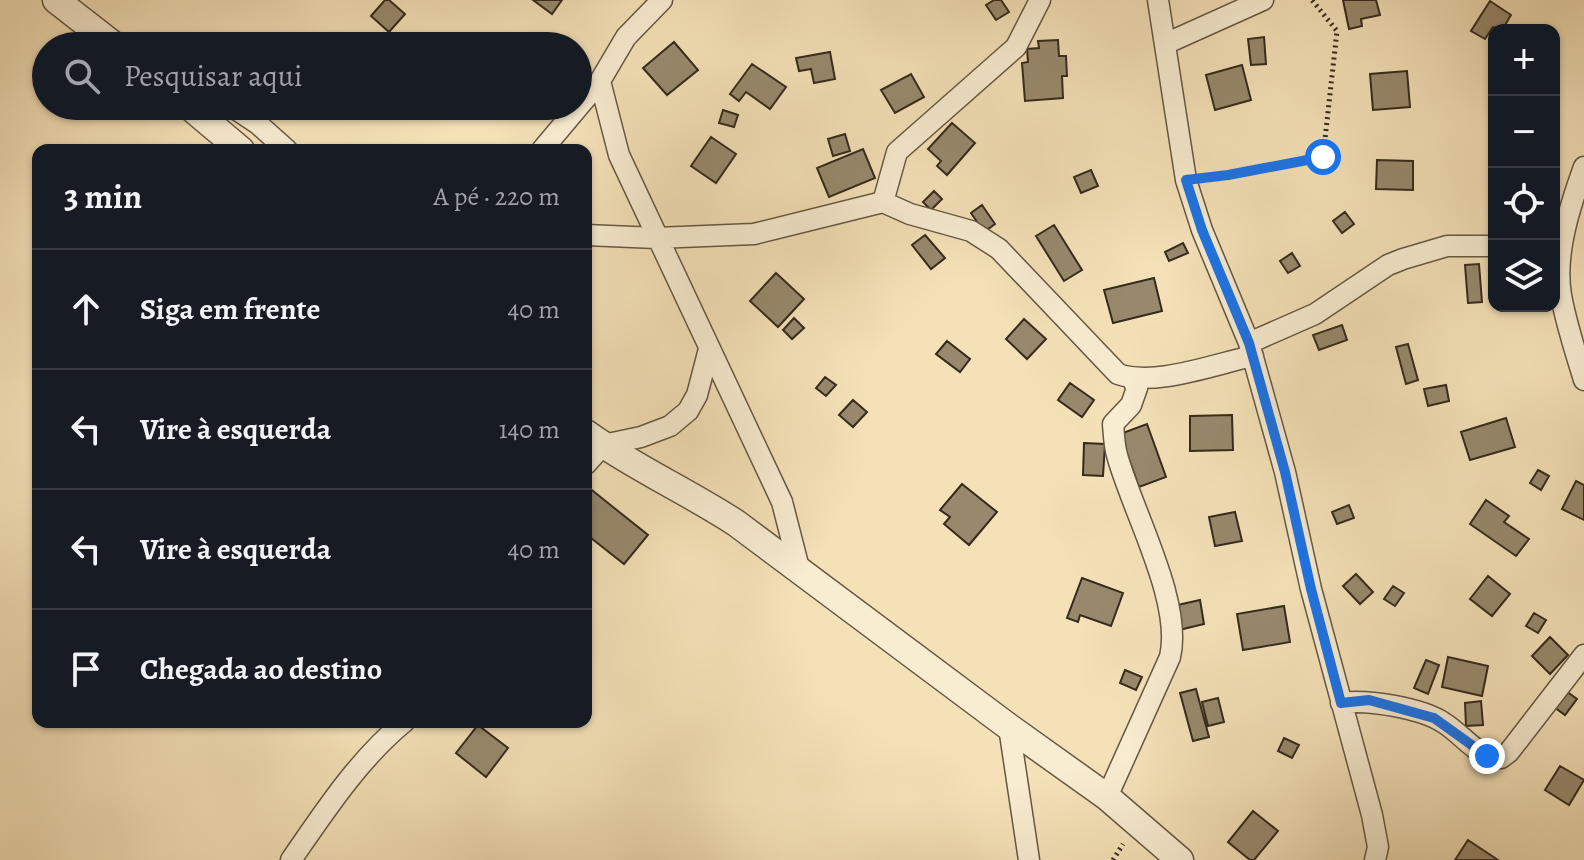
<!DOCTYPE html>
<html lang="pt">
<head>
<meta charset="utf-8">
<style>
  :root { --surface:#171b24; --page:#242831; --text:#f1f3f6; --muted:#9ea1a6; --line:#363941 }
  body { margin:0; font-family:Alegreya,serif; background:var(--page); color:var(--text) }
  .controls { position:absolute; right:24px; top:24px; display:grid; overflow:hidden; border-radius:16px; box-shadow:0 2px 6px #0004 }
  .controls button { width:72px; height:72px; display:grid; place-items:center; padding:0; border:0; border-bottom:2px solid var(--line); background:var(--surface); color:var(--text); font:40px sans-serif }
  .stop { position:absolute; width:24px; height:24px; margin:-18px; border:6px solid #1a73e8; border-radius:50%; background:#fff }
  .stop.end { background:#1a73e8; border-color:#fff; box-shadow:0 2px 8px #0008 }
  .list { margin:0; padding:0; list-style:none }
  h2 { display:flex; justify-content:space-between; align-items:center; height:104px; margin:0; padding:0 32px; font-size:34px }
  h2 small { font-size:26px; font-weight:400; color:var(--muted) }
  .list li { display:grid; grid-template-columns:52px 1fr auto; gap:24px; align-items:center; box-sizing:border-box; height:120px; padding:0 32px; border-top:2px solid var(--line) }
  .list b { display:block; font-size:30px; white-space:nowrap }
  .list em { font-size:26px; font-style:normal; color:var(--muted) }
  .icon { flex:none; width:44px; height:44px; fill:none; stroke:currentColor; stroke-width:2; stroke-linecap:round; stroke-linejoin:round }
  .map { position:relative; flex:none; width:1584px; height:860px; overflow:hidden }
  .search { position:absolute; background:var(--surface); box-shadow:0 2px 6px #0004; left:32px; top:32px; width:560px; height:88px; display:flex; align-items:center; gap:20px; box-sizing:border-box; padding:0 28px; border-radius:44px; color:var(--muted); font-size:30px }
  .panel { position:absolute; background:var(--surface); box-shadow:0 2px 6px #0004; left:32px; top:144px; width:560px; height:584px; border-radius:16px }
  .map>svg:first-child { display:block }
  .building { fill:#98896d; stroke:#352a1c; stroke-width:2 }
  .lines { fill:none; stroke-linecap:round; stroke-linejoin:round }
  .minor-casing { stroke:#655843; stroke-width:23 }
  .tertiary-casing { stroke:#655843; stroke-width:29 }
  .path { stroke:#352a1c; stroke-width:5; stroke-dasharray:2 4; stroke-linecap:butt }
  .minor { stroke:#f8ecd1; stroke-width:20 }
  .tertiary { stroke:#f8ecd1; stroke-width:26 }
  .route { stroke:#1a73e8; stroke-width:10 }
</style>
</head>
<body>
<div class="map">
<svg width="1584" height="860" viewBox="0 0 1584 860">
  <rect width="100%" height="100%" fill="#f4e1b8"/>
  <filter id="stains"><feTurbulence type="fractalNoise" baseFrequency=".0025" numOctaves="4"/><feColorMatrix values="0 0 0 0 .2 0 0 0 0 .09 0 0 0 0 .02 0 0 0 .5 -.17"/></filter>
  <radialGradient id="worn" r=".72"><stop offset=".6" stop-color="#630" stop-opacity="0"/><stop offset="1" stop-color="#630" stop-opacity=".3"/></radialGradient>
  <path class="building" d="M385 0H389L405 14 389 32 371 16Z
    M533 0H562L552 14Z
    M994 0H1001L1009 12 996 20 986 5Z
    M1343 0H1376L1380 15 1361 19 1362 26 1349 29Z
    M1490 1 1511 15 1502 30 1493 27 1485 39 1471 31Z
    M1264 37 1266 64 1251 65 1248 39Z
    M1058 40 1059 56H1066L1067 76H1062L1063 98 1025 101 1022 63 1028 62 1027 49 1039 48 1038 41Z
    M674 42 698 70 667 95 643 68Z
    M830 52 835 79 814 83 811 69 799 71 796 58Z
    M752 64 786 87 770 109 746 92 739 101 730 94Z
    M1242 65 1251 100 1215 110 1206 75Z
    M1407 71 1410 107 1373 110 1370 74Z
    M911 74 924 97 895 113 881 90Z
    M723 110 738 115 734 127 719 123Z
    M952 123 975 143 947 175 937 166 941 161 928 149Z
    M845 134 850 151 833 156 828 139Z
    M711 137 736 154 716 183 691 166Z
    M863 149 875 178 829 197 817 168Z
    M1377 160 1413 161V190L1376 189Z
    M1091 170 1098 186 1081 193 1074 177Z
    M934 191 942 199 931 210 923 202Z
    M982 205 995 224 984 232 971 213Z
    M1345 212 1354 224 1342 233 1333 221Z
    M1054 225 1082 270 1064 281 1036 236Z
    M925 235 945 258 931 269 912 245Z
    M1183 243 1188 253 1169 261 1165 252Z
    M1292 253 1300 266 1288 273 1280 261Z
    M1479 264 1482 302 1468 303 1465 265Z
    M776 273 804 299 778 327 750 301Z
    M1154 278 1162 311 1113 323 1104 290Z
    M794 318 804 328 792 339 783 330Z
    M1024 319 1046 339 1027 359 1006 339Z
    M1342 325 1347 340 1319 350 1313 335Z
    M947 341 970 359 960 372 936 354Z
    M1408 344 1418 380 1406 384 1396 347Z
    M825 377 836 385 826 396 816 388Z
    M1070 383 1094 400 1082 417 1058 400Z
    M1446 385 1449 401 1428 406 1424 389Z
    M853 400 867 412 853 427 839 415Z
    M1232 415 1233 450 1190 451V416Z
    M1506 418 1515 447 1470 460 1461 432Z
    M1147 424 1166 477 1139 487 1120 434Z
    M1084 443 1105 444 1103 476 1083 475Z
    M1538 470 1549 476 1541 490 1530 483Z
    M1576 481 1584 485V520L1562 509Z
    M962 484 997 512 969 545 944 524 950 517 940 510Z
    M588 487 648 535 624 564 586 534V490Z
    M1486 500 1509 516 1504 522 1529 539 1516 556 1470 524Z
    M1349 505 1354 518 1337 524 1332 512Z
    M1235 512 1242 541 1215 546 1209 517Z
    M1356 574 1373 592 1360 604 1343 586Z
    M1488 576 1510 594 1492 616 1470 599Z
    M1082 578 1123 593 1111 626 1080 615 1078 622 1067 618Z
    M1393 586 1404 593 1395 606 1384 599Z
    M1200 600 1204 624 1179 630 1173 606Z
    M1284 606 1290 642 1243 650 1237 614Z
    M1534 613 1546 620 1538 633 1526 626Z
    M1550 637 1568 655 1550 674 1532 656Z
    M1448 657 1488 666 1482 696 1442 687Z
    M1426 660 1439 665 1428 694 1414 688Z
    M1125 670 1142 677 1136 690 1120 683Z
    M1196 689 1209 737 1193 741 1180 693Z
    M1566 691 1577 699 1565 715 1554 707Z
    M1218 698 1224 722 1208 726 1202 702Z
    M1481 701 1483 725 1466 726 1465 703Z
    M478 725 508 748 486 777 456 753Z
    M1284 738 1299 745 1292 758 1278 751Z
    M1560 766 1584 780 1569 805 1545 790Z
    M1253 811 1278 831 1254 860H1250L1228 842Z
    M1468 840 1498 860H1455Z"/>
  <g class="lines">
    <defs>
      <path id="minor" d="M1158 0 1186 180 1202 230 1249 343 1285 472 1311 589 1372 815 1378 847 1375 860
        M1165 44 1263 0
        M600 81 619 155 782 502 800 572
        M231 106 258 124 287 150
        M542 150 600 81 626 37 662 0
        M1584 167C1570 206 1554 254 1561 295 1566 324 1576 353 1584 380
        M883 202 897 152 1016 47 1040 0
        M586 235 656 238 754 234 883 202 910 214 971 231 999 249 1118 374C1155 387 1214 364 1253 356
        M1249 343 1315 314 1388 265 1403 259 1447 246H1494
        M586 464 603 445 641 437 670 426 688 411 697 395 709 349
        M1341 703C1367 699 1422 708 1444 723 1462 734 1480 760 1501 758L1509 752 1584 655
        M1009 727 1029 860
        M1107 797 1170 657C1183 601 1132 511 1117 455 1114 445 1114 434 1113 424L1131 405 1137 388 1132 379
        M291 860C325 811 358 760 404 722"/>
      <path id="tertiary" d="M56 0 115 46
        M189 106 241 150
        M586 433C633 467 687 491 736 523L1009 727 1107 797 1180 860"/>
    </defs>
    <use href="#minor" class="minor-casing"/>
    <use href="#tertiary" class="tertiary-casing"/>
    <path class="path" d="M1207 178 1323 157 1337 31 1312 0
      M1113 860 1123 844"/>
    <use href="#minor" class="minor"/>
    <use href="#tertiary" class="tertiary"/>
  </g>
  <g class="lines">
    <path class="route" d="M1323 157 1228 175 1186 180 1202 230 1249 343 1285 472 1311 589 1341 703 1369 700 1434 718 1487 756"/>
  </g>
  <rect width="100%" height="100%" filter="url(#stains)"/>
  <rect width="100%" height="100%" fill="url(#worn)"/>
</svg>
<div class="controls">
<button>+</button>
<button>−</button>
<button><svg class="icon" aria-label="locate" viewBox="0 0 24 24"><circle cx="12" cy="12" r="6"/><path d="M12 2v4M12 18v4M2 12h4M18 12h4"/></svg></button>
<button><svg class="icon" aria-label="layers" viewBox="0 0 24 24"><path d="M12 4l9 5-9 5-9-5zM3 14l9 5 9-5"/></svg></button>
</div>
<div class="stop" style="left:1323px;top:157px"></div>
<div class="stop end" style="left:1487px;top:756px"></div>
<div class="search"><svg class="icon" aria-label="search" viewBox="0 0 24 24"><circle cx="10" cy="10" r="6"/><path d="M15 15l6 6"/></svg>Pesquisar aqui</div>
<section class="panel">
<h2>3 min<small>A pé · 220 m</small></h2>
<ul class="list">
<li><svg class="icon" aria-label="ahead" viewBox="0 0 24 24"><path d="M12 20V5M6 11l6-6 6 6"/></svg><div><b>Siga em frente</b></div><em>40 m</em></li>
<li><svg class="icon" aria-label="left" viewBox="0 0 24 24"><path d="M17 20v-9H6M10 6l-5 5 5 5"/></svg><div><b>Vire à esquerda</b></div><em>140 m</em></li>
<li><svg class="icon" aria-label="left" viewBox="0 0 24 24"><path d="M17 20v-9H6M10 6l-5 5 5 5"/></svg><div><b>Vire à esquerda</b></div><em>40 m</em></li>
<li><svg class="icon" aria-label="arrive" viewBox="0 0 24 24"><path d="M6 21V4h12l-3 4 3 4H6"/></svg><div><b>Chegada ao destino</b></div></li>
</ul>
</section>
</div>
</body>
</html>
